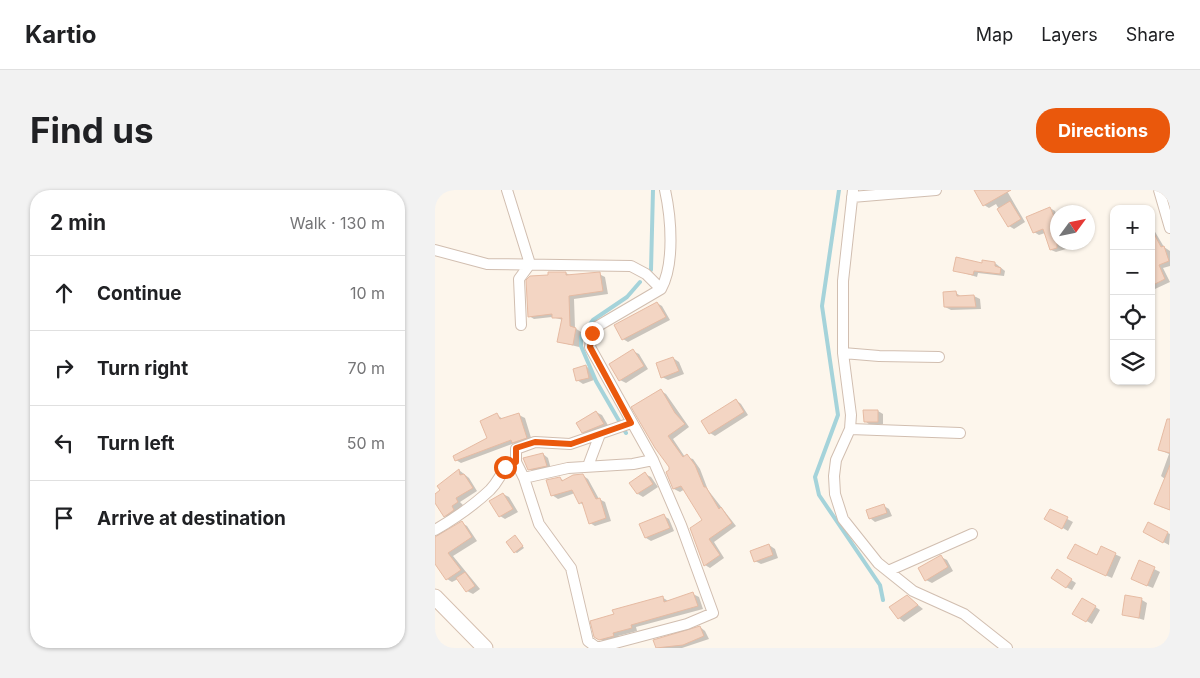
<!DOCTYPE html>
<html lang="en">
<head>
<meta charset="utf-8">
<style>
  :root { --surface:#fff; --page:#f2f2f2; --text:#202124; --muted:#757577; --line:#e0e0e0; --accent:#ea580c }
  body { margin:0; font-family:Inter,sans-serif; background:var(--page); color:var(--text) }
  .controls { position:absolute; right:15px; top:15px; display:grid; overflow:hidden; border-radius:10px; box-shadow:0 1px 4px #0004 }
  .controls button { width:45px; height:45px; display:grid; place-items:center; padding:0; border:0; border-bottom:1px solid var(--line); background:var(--surface); color:var(--text); font:25px sans-serif }
  .compass { position:absolute; left:615px; top:15px; width:45px; height:45px; border-radius:50%; background:var(--surface); box-shadow:0 1px 4px #0004; rotate:57deg }
  .stop { position:absolute; width:15px; height:15px; margin:-11px; border:4px solid #ea580c; border-radius:50%; background:#fff }
  .stop.end { background:#ea580c; border-color:#fff; box-shadow:0 1px 5px #0008 }
  .list { margin:0; padding:0; list-style:none }
  h2 { display:flex; justify-content:space-between; align-items:center; height:65px; margin:0; padding:0 20px; font-size:21px }
  h2 small { font-size:16px; font-weight:400; color:var(--muted) }
  .list li { display:grid; grid-template-columns:32px 1fr auto; gap:15px; align-items:center; box-sizing:border-box; height:75px; padding:0 20px; border-top:1px solid var(--line) }
  .list b { display:block; font-size:19px; white-space:nowrap }
  .list em { font-size:16px; font-style:normal; color:var(--muted) }
  .icon { flex:none; width:28px; height:28px; fill:none; stroke:currentColor; stroke-width:2; stroke-linecap:round; stroke-linejoin:round }
  .map { position:relative; flex:none; width:735px; height:458px; overflow:hidden; border-radius:20px }
  header { display:flex; align-items:center; gap:30px; box-sizing:border-box; height:70px; padding:0 25px; background:var(--surface); border-bottom:1px solid var(--line) }
  header strong { font-size:24px }
  nav { display:flex; gap:28px; margin-inline-start:auto; font-size:18px }
  .intro { display:flex; align-items:center; justify-content:space-between; box-sizing:border-box; height:120px; padding:0 30px }
  h1 { margin:0; font-size:35px }
  .button { padding:12px 22px; border-radius:20px; background:var(--accent); color:#fff; font-size:18px; font-weight:700 }
  main { display:flex; gap:30px; padding:0 30px }
  aside { flex:1; background:var(--surface); border-radius:20px; box-shadow:0 1px 4px #0004 }
  .map>svg:first-child { display:block }
  .shadow { fill:#0003 }
  .lines { fill:none; stroke-linecap:round; stroke-linejoin:round }
  .stream { stroke:#a5d3da; stroke-width:4 }
  .building { fill:#f3d5c3; stroke:#e6bba3 }
  .minor-casing { stroke:#d1beb0; stroke-width:12 }
  .secondary-casing { stroke:#d6c0b0; stroke-width:17 }
  .minor { stroke:#fff; stroke-width:10 }
  .secondary { stroke:#fff; stroke-width:15 }
  .route { stroke:#ea580c; stroke-width:6 }
</style>
</head>
<body>
<header>
<strong>Kartio</strong>
<nav><a>Map</a><a>Layers</a><a>Share</a></nav>
</header>
<div class="intro"><h1>Find us</h1><a class="button">Directions</a></div>
<main>
<aside>
<h2>2 min<small>Walk · 130 m</small></h2>
<ul class="list">
<li><svg class="icon" aria-label="ahead" viewBox="0 0 24 24"><path d="M12 20V5M6 11l6-6 6 6"/></svg><div><b>Continue</b></div><em>10 m</em></li>
<li><svg class="icon" aria-label="right" viewBox="0 0 24 24"><path d="M7 20v-9h11M14 6l5 5-5 5"/></svg><div><b>Turn right</b></div><em>70 m</em></li>
<li><svg class="icon" aria-label="left" viewBox="0 0 24 24"><path d="M17 20v-9H6M10 6l-5 5 5 5"/></svg><div><b>Turn left</b></div><em>50 m</em></li>
<li><svg class="icon" aria-label="arrive" viewBox="0 0 24 24"><path d="M6 21V4h12l-3 4 3 4H6"/></svg><div><b>Arrive at destination</b></div></li>
</ul>
</aside>
<div class="map">
<svg width="735" height="458" viewBox="0 0 735 458">
  <rect width="100%" height="100%" fill="#fdf6ec"/>
  <path class="shadow" d="M542 0H576L572 1 590 32 579 39 574 36 561 14 554 18 549 15Z
    M615 18 620 21 622 27V52H629L631 59 621 62 616 60 610 43 604 45 599 42Z
    M716 35 729 57 735 61V76L728 78 735 92 720 99 716 97Z
    M560 73 570 81 569 86 543 83 542 87 519 80Z
    M131 83 136 86 164 84 170 87 173 104 139 109 140 138 146 142 144 157 124 152 128 130 117 127 99 129 94 126Z
    M521 103 527 107 539 106 545 109 546 119 516 120 510 117Z
    M222 113 227 116 235 130 193 152 188 149Z
    M198 161 204 164 213 179 191 193 185 190Z
    M238 168 244 172 249 184 233 190 227 187Z
    M151 176 156 180 159 190 148 194 142 190Z
    M226 201 231 204 254 237 238 249 250 267 258 269 265 279 273 300 301 336 279 352 289 368 275 378 270 375 269 331 250 299 245 302 239 299 232 283 235 281Z
    M301 210 306 214 313 225 280 246 275 243Z
    M443 221 448 224V234L435 235 430 231Z
    M161 222 167 225 174 237 153 245 148 242Z
    M62 225 68 229 84 225 90 228 97 251 84 255 80 253 26 273 21 270 54 248Z
    M735 228V320L726 317 730 289 726 286 734 264 725 260Z
    M108 264 113 268 116 279 99 282 94 279Z
    M24 280 34 288 42 301 25 312 28 315 22 320 24 323 15 329 10 326 0 311V305Z
    M210 284 216 287 223 297 208 307 203 304Z
    M147 285 153 289 164 309 170 312 176 331 160 336 155 333 149 315 145 313 140 303 123 309 117 305 125 288 129 291Z
    M68 304 74 307 83 322 70 329 65 326Z
    M449 316 454 319 457 326 440 332 435 328Z
    M615 320 638 332 633 341 611 328Z
    M229 326 234 329 239 341 216 351 211 348Z
    M27 333 32 336 42 351 18 366 45 399 38 404 32 401 23 389 17 392 12 389 0 365V348Z
    M714 333 735 344 734 355 715 345Z
    M82 348 89 358 82 363 80 362Z
    M334 355 340 359 343 368 326 374 320 371Z
    M667 358 686 367 677 388 639 371 663 367Z
    M506 367 512 370 518 381 497 393 491 390 484 379Z
    M705 372 725 382 718 398 703 392Z
    M627 384 641 393 637 400 631 397Z
    M258 404 264 407 268 419 201 437 202 441 183 446 184 449 170 452 164 449 227 407 233 411Z
    M472 406 488 419 469 432 464 428 456 417Z
    M648 409 665 420 657 434 639 424Z
    M707 410 712 413 709 430 689 424Z
    M265 437 270 441 274 449 247 458H222L220 451Z"/>
  <g class="lines">
    <path class="stream" d="M404 0 387 116 403 225 380 287 384 305 445 395 448 410
      M216 80 218 0
      M191 243 161 191 146 156V147L158 130 192 107 205 92"/>
  </g>
  <path class="building" d="M539 0H576L548 16Z
    M575 11 586 29 573 37 562 19Z
    M615 17 622 34V58L615 60 608 39 598 43 591 27Z
    M716 38 726 57 729 56 734 71 724 75 730 89 716 96Z
    M521 67 547 73V70L560 72V76L566 78 565 84 539 81 538 85 518 81Z
    M113 82H131V85L165 82 168 101 134 106 135 136 141 138 138 155 122 152 127 128H117V124L93 127 91 90 95 86 113 85Z
    M521 101 522 106 539 105 541 117H509L508 102Z
    M222 112 231 127 187 150 179 135Z
    M198 159 209 176 184 191 174 174Z
    M238 167 244 181 226 188 221 173Z
    M151 175 154 188 141 191 138 179Z
    M226 199 240 223 250 234 233 246 248 267 252 264 260 275 269 297H271L284 319 286 317 297 333 274 349 285 365 269 376 255 338 267 330 246 296 238 299 231 282 234 280V277L220 258 196 217Z
    M301 209 309 222 274 244 266 231Z
    M428 220H443V232H429Z
    M161 221 169 234 147 243 141 233Z
    M62 223 65 229 84 223 92 248 77 253 76 250 20 271 18 266 52 248 45 231Z
    M732 229H735V263L723 260Z
    M108 263 112 276 93 280 88 268Z
    M735 275V320L719 314Z
    M24 279 25 285 29 284 38 298 21 308 23 312 17 316 19 320 9 327 0 313V304L5 300 2 296Z
    M210 282 218 294 202 304 194 293Z
    M148 284 161 309 165 308 171 328 154 334 147 312 144 314 137 300 116 306 111 290 125 287 127 291 138 285Z
    M68 303 78 319 64 327 54 311Z
    M449 314 452 323 434 329 431 320Z
    M615 319 633 327 627 339 609 329Z
    M229 324 235 338 210 348 204 334Z
    M27 331 37 347 13 363 26 380 11 390 0 374V347Z
    M713 332 733 342 728 353 708 342Z
    M80 345 88 356 79 363 71 352Z
    M334 354 338 365 319 372 315 361Z
    M640 354 662 365 666 356 681 363 671 386 632 368Z
    M506 365 513 377 490 391 483 378Z
    M704 370 720 377 712 396 696 389Z
    M622 379 637 389 631 398 616 388Z
    M30 382 40 396 31 402 21 388Z
    M258 402 263 416 196 435 197 438 178 443 179 446 164 450 159 447 155 431 179 424 177 420 228 406 229 412Z
    M472 405 483 415 463 429 454 417Z
    M690 405 707 408 704 428 687 425Z
    M647 408 661 416 651 432 637 424Z
    M265 436 269 446 248 455 221 458 218 450Z"/>
  <g class="lines">
    <defs>
      <path id="minor" d="M72 0 95 74 84 89 86 135
        M418 0 408 91V163L416 225 415 239 401 270 399 286 400 304 408 329 443 373 478 401 529 424 572 458
        M724 0 735 38
        M417 7 501 0
        M0 60 52 74 196 76 211 84 226 99
        M408 163 444 166 504 167
        M415 239 525 243
        M81 272V259L100 252 135 254 196 233
        M153 276 165 244
        M89 288 104 334 136 378 153 451 161 457H165L252 434 278 423 246 335 218 270
        M0 340C19 329 38 316 55 300 67 288 64 280 81 272L89 288 133 278 198 274 218 270 155 157 157 143 163 136 226 99C240 74 236 27 230 0
        M453 381 537 344"/>
      <path id="secondary" d="M0 407 50 458"/>
    </defs>
    <use href="#minor" class="minor-casing"/>
    <use href="#secondary" class="secondary-casing"/>
    <use href="#minor" class="minor"/>
    <use href="#secondary" class="secondary"/>
  </g>
  <g class="lines">
    <path class="route" d="M70 277 81 272V258L100 252 136 254 196 233 155 157 157 143"/>
  </g>
</svg>
<div class="controls">
<button>+</button>
<button>−</button>
<button><svg class="icon" aria-label="locate" viewBox="0 0 24 24"><circle cx="12" cy="12" r="6"/><path d="M12 2v4M12 18v4M2 12h4M18 12h4"/></svg></button>
<button><svg class="icon" aria-label="layers" viewBox="0 0 24 24"><path d="M12 4l9 5-9 5-9-5zM3 14l9 5 9-5"/></svg></button>
</div>
<svg class="compass" viewBox="-18 -18 36 36"><path d="M0-13l5 13h-10z" fill="#e53935"/><path d="M0 13l5-13h-10z" fill="#757577"/></svg>
<div class="stop" style="left:70px;top:277px"></div>
<div class="stop end" style="left:157px;top:143px"></div>
</div>
</main>
</body>
</html>
